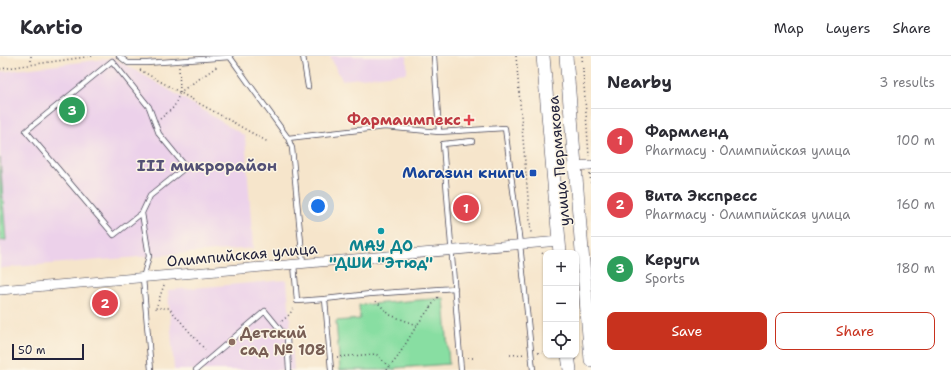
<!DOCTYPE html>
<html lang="en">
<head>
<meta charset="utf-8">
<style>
  :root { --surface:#fff; --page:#f7f7f7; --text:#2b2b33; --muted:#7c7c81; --line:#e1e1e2; --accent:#c8321e }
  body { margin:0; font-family:"Shantell Sans",sans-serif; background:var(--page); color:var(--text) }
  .controls { position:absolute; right:12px; bottom:12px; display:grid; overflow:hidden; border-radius:8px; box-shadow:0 1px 3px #0004 }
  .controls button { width:36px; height:36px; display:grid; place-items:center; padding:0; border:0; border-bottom:1px solid var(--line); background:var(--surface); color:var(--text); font:20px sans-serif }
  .scale { position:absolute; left:12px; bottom:10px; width:72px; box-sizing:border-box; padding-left:4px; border:2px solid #22223b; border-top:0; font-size:11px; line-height:14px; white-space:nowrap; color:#22223b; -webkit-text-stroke:3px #fcf5e5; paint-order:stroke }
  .you { position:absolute; left:318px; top:150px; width:14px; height:14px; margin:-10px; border:3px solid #fff; border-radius:50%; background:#1a73e8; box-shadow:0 0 0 6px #1a73e833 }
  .badge { display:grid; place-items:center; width:26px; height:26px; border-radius:50%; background:var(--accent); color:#fff; font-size:13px; font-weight:700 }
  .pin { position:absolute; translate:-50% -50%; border:2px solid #fff; box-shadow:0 1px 4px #0006 }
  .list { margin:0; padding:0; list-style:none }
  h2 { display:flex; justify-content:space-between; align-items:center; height:52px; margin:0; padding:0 16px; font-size:17px }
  h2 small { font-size:13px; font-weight:400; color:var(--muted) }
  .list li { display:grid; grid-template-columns:26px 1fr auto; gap:12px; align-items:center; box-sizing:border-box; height:64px; padding:0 16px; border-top:1px solid var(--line) }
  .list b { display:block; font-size:15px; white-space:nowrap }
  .list p { margin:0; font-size:13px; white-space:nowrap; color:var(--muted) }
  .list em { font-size:13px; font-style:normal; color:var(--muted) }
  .actions { display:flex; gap:8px; padding:12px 16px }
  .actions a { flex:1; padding:9px 0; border:1px solid var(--accent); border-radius:8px; text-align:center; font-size:14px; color:var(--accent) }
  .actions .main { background:var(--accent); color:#fff }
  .icon { flex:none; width:22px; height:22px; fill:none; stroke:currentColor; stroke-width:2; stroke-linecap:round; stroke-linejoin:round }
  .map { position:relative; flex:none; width:591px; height:314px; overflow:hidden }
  header { display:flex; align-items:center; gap:24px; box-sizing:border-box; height:56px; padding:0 20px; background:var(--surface); border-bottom:1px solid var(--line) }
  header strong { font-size:19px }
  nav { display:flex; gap:22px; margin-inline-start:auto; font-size:14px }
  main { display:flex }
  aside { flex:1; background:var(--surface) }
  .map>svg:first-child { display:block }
  .built { fill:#ecd1ea }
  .green { fill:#88dea2; stroke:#55806e }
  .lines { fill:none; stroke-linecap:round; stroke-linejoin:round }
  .lane-casing { stroke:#423f51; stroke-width:6 }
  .street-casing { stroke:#423f51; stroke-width:10 }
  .secondary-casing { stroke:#423f51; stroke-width:14 }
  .path { stroke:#423f51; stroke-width:1.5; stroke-dasharray:1 3; stroke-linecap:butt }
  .lane { stroke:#fff; stroke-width:4.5 }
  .street { stroke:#fff; stroke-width:9 }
  .secondary { stroke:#fff; stroke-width:13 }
  .health-dot { fill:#e0444e; stroke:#fcf5e5; stroke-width:1.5 }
  .transit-dot { fill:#1a4fb4; stroke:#fcf5e5; stroke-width:1.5 }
  .culture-dot { fill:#0f9aa8; stroke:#fcf5e5; stroke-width:1.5 }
  .education-dot { fill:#8d6e63; stroke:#fcf5e5; stroke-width:1.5 }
  .labels { text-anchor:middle; stroke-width:3; stroke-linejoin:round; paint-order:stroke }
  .health-label { font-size:15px; font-weight:bold; fill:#be3a42; stroke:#fcf5e5; text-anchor:end }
  .street-label { font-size:15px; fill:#22223b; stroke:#fcf5e5 }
  .transit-label { font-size:15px; font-weight:bold; fill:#164399; stroke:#fcf5e5; text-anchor:end }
  .culture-label { font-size:15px; font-weight:bold; fill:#0d838f; stroke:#fcf5e5 }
  .education-label { font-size:15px; font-weight:bold; fill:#785e54; stroke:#fcf5e5; text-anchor:start }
  .neighbourhood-label { font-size:16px; font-weight:bold; fill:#535075; stroke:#fcf5e5 }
</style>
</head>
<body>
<header>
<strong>Kartio</strong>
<nav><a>Map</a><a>Layers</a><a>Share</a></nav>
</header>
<main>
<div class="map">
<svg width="591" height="314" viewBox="0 0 591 314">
  <rect width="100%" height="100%" fill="#fcf5e5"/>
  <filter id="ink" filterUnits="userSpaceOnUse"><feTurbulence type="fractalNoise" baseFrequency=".025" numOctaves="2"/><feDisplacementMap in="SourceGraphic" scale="8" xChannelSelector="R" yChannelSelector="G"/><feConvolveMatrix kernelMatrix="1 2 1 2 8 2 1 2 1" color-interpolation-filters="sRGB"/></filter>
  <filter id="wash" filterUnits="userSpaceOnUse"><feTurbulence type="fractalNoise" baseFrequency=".012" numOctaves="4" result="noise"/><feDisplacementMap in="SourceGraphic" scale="16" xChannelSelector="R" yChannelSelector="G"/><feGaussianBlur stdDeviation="0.9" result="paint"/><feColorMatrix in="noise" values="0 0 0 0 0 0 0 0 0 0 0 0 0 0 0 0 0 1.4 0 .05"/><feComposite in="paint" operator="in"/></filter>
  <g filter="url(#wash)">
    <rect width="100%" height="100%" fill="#f6e5cb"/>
    <path class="built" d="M330 0H407V17L342 24Z
      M114 2 178 39 245 80 253 192 0 212V16Z
      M287 224 294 314H174L168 234Z"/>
    <path class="green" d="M0 102 6 184 0 185Z
      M444 242 449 308 396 312V314H340L336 265 360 263 359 249Z"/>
  </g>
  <g filter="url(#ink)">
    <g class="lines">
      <defs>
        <path id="lane" d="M119 0 128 7H147L230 1 288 82 292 92 303 207
          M303 0 308 31
          M434 0 439 76 505 72 520 188 533 314
          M288 82 385 71 439 76
          M142 157 114 179 26 75 112 5 149 51 159 78 186 111 150 140 142 157 149 200 143 222 151 314
          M294 208 297 245 325 243
          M196 314 265 255 287 282 289 314
          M331 314 325 243 370 238 455 232
          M461 314 443 88 472 85"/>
        <path id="street" d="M575 110 591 109
          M0 234 559 185"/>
        <path id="secondary" d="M543 0 560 197
          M566 0 591 304
          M568 299 570 314"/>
      </defs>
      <use href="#lane" class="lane-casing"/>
      <use href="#street" class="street-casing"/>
      <use href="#secondary" class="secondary-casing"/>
      <path class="path" d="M31 0V8
        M516 0 531 177
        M582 0 589 100
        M179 11 180 36 218 10
        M0 13 93 0
        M140 14 268 86
        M160 63 174 51 180 36
        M590 118 591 128
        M542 197 546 200
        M164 229 156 252H169L207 296
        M376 245 390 259 417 269
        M282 265 290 258 294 250
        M538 297 546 296
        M510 299 525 298
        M337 301 376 298 389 311
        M468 302H476
        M387 314 397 302 417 269 438 241"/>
      <use href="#lane" class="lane"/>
      <use href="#street" class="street"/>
      <use href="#secondary" class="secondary"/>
    </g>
  </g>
  <path class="health-dot" d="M467 58h4v4h4v4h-4v4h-4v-4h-4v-4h4z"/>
  <rect class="transit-dot" x="529" y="113" width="8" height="8" rx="2"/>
  <circle class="culture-dot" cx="381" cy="175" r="4"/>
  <circle class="education-dot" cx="232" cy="286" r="4"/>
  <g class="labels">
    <g class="health-label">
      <text x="461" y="69">Фармаимпекс</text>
    </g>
    <g class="street-label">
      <text transform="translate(559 105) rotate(-95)" y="5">улица Пермякова</text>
      <text transform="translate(242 199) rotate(-5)" y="5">Олимпийская улица</text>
    </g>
    <g class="transit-label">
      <text x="525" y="122">Магазин книги</text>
    </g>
    <g class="culture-label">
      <text x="381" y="195">МАУ ДО<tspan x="381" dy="17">"ДШИ "Этюд"</tspan></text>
    </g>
    <g class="education-label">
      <text x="240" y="282">Детский<tspan x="240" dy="17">сад № 108</tspan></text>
    </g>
    <g class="neighbourhood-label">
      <text x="207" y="115">III микрорайон</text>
    </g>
  </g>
</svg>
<div class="controls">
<button>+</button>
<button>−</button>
<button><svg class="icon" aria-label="locate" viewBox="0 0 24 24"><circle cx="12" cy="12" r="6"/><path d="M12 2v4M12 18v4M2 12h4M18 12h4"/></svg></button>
</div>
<div class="scale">50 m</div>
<div class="you"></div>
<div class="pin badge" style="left:466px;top:152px;background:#e0444e">1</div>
<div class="pin badge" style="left:105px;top:247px;background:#e0444e">2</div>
<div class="pin badge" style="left:72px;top:54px;background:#2e9e5b">3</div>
</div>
<aside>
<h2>Nearby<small>3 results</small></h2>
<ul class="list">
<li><span class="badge" style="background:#e0444e">1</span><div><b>Фармленд</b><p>Pharmacy · Олимпийская улица</p></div><em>100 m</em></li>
<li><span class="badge" style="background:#e0444e">2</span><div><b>Вита Экспресс</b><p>Pharmacy · Олимпийская улица</p></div><em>160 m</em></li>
<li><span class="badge" style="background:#2e9e5b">3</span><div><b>Керуги</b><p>Sports</p></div><em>180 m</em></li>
</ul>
<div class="actions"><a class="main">Save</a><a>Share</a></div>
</aside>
</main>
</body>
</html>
